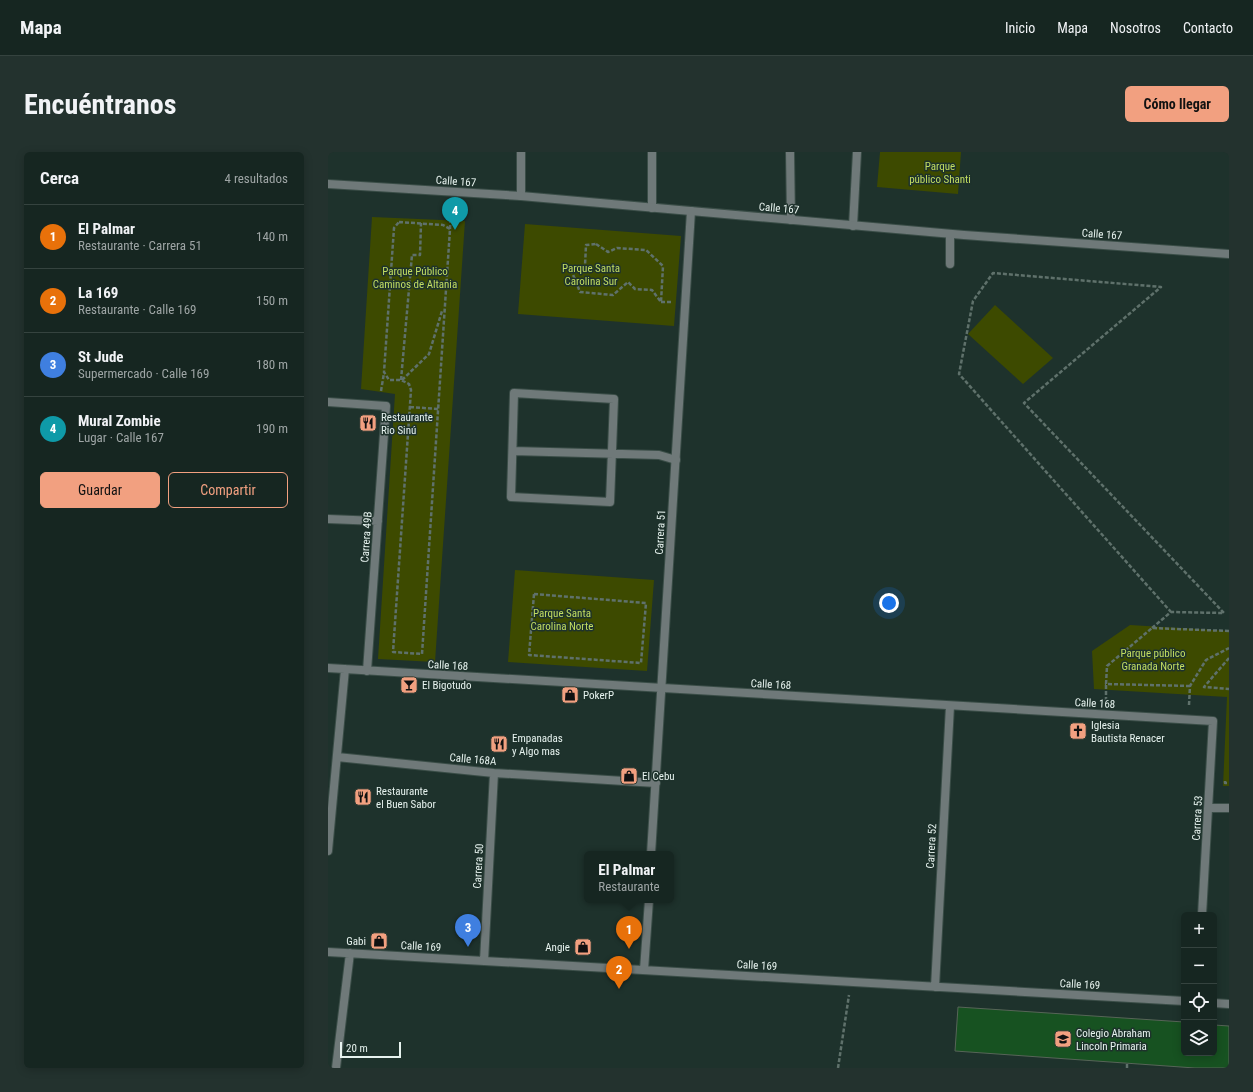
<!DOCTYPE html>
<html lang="es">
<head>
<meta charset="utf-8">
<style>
  :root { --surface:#162621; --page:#23322e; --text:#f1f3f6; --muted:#9ea5a5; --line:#35433f; --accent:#f2a080 }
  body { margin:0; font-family:"Roboto Condensed",sans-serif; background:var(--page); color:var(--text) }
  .controls { position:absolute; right:12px; bottom:12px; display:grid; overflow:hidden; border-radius:6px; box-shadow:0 2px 10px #0003 }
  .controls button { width:36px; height:36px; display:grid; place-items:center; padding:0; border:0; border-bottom:1px solid var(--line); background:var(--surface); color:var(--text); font:20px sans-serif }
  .scale { position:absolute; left:12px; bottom:10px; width:61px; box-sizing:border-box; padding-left:4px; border:2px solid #e6f2ee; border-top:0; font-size:11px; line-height:14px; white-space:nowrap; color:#e6f2ee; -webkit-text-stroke:3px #1e322c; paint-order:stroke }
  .you { position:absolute; left:561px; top:451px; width:14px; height:14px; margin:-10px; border:3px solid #fff; border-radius:50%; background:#1a73e8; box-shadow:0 0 0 6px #1a73e833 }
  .badge { display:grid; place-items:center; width:26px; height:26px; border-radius:50%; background:var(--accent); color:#fff; font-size:13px; font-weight:700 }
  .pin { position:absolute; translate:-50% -33px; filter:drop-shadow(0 1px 2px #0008) }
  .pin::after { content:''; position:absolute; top:21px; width:14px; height:12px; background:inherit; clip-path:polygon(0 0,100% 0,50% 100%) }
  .popup { position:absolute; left:256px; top:699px; width:90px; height:52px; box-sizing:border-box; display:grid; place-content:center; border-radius:6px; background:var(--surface); filter:drop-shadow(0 1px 3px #0005); font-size:13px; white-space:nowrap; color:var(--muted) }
  .popup b { font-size:15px; color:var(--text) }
  .popup::after { content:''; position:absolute; left:50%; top:100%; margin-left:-8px; border:8px solid transparent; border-top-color:var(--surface) }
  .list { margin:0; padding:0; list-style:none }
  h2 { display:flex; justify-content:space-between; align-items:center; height:52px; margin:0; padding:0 16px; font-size:17px }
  h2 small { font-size:13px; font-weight:400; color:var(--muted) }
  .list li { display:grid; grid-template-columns:26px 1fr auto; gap:12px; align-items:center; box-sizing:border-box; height:64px; padding:0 16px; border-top:1px solid var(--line) }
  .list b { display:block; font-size:15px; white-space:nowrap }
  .list p { margin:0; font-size:13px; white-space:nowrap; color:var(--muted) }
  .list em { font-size:13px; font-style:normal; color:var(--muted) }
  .actions { display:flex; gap:8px; padding:12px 16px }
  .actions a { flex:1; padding:9px 0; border:1px solid var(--accent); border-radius:6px; text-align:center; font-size:14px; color:var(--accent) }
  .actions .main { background:var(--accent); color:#111 }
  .icon { flex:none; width:22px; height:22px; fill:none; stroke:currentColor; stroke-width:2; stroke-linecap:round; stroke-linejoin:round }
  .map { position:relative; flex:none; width:901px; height:916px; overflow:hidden; border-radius:6px }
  header { display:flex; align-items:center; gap:24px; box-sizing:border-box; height:56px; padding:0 20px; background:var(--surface); border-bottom:1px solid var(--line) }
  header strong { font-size:19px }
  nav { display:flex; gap:22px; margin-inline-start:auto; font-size:14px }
  .intro { display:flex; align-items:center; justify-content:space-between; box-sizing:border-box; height:96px; padding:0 24px }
  h1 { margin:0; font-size:28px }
  .button { padding:10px 18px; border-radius:6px; background:var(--accent); color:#111; font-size:14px; font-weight:700 }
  main { display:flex; gap:24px; padding:0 24px }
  aside { flex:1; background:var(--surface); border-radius:6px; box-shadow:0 2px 10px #0003 }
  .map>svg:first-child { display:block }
  .green { fill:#3d4a00 }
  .building { fill:#175221; stroke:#576558 }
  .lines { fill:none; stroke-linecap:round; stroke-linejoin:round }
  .service-casing { stroke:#3a4d47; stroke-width:10 }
  .minor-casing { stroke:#3a4d47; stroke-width:10 }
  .tertiary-casing { stroke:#3a4d47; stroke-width:10 }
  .path { stroke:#5f716b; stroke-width:2.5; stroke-dasharray:4 2; stroke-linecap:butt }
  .service { stroke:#6f7979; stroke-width:8 }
  .minor { stroke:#6f7979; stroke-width:8 }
  .tertiary { stroke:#6f7979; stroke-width:8 }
  .labels { text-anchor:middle; stroke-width:3; stroke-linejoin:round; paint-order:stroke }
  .park-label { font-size:11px; fill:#c2dd61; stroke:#1e322c }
  .street-label { font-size:11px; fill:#e6f2ee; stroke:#1e322c }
  .poi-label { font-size:11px; fill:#e6f2ee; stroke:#1e322c; text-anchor:start }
</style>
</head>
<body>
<header>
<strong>Mapa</strong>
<nav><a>Inicio</a><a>Mapa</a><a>Nosotros</a><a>Contacto</a></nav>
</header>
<div class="intro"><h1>Encuéntranos</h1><a class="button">Cómo llegar</a></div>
<main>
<aside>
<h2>Cerca<small>4 resultados</small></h2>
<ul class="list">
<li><span class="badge" style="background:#e8710a">1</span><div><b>El Palmar</b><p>Restaurante · Carrera 51</p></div><em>140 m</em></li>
<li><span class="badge" style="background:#e8710a">2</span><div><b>La 169</b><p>Restaurante · Calle 169</p></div><em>150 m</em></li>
<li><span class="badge" style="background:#3f7fe0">3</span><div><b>St Jude</b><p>Supermercado · Calle 169</p></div><em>180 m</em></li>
<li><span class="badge" style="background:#0f9aa8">4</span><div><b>Mural Zombie</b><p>Lugar · Calle 167</p></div><em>190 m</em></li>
</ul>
<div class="actions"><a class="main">Guardar</a><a>Compartir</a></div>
</aside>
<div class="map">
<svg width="901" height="916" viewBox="0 0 901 916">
  <rect width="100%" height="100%" fill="#1e322c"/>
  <path class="green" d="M552 0H633L630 42 549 35Z
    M44 65 137 69 107 510 50 507 67 242 33 237Z
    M197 72 353 84 346 174 190 162Z
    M667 153 725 206 695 232 640 182Z
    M187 418 326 428 319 519 180 510Z
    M802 473 901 479V634H895L899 545 766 537 764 499Z"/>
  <path class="building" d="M630 855 856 870V901H886V873L901 874V916H867L627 899Z"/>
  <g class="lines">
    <defs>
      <path id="service" d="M525 74 529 0
        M622 82V112
        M186 241 286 247 282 350 183 345Z
        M185 299 331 303 348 308"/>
      <path id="minor" d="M462 0 463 68
        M193 44V0
        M324 56V0
        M0 250 58 254 39 519
        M0 367 50 369
        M0 516 885 569 874 763
        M9 605 166 621 328 631
        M880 656H901
        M0 699 17 517
        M323 702 363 59
        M0 800 856 849
        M156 809 166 621
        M316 818 321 748
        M607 835 622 554
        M886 851 901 852
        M8 916 22 801"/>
      <path id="tertiary" d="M0 32 193 44 636 83 901 102"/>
    </defs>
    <use href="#service" class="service-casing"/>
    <use href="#minor" class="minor-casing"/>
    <use href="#tertiary" class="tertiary-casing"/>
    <path class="path" d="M71 70 115 73 122 77 94 502 65 500 83 238 81 232 73 228H61L56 220 66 76Z
      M122 77 123 56
      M268 92 280 100 289 96 318 98 335 114 333 150 324 138 307 137 300 130 285 143 252 140 244 120 257 114 258 93Z
      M333 150H344
      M73 228 84 103H92L93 71
      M74 228 101 202 114 159
      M53 239 56 221
      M82 255 110 257
      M206 442 318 451 313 511 201 503Z
      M824 476 843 460 896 461 696 251 833 135 665 121 645 149 631 222 843 460
      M901 506 876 535 901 537
      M862 534 778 532 779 514 824 476 901 479
      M778 549V532
      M861 553 862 534 878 508 901 496
      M897 629V631H901
      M510 916 521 843
      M799 916V911"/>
    <use href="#service" class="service"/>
    <use href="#minor" class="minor"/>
    <use href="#tertiary" class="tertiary"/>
  </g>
  <defs>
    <symbol id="restaurant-square" viewBox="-11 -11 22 22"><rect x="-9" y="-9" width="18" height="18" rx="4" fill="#f2a080" stroke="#1e322c"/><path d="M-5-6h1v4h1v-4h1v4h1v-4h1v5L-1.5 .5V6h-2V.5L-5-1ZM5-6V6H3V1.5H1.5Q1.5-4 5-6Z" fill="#111"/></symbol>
    <symbol id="bar-square" viewBox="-11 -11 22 22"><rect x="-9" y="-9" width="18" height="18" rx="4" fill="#f2a080" stroke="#1e322c"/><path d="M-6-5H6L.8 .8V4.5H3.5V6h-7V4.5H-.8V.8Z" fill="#111"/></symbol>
    <symbol id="shop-square" viewBox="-11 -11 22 22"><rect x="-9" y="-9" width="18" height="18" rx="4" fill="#f2a080" stroke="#1e322c"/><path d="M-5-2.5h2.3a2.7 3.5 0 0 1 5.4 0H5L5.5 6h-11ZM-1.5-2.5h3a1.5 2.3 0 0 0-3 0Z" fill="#111"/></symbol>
    <symbol id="church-square" viewBox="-11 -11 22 22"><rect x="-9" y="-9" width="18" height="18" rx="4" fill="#f2a080" stroke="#1e322c"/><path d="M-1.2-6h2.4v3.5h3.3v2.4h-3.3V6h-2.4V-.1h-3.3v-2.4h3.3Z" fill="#111"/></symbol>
    <symbol id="school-square" viewBox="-11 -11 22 22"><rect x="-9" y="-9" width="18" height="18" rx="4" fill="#f2a080" stroke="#1e322c"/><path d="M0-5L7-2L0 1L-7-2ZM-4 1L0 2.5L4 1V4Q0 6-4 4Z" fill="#111"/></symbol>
  </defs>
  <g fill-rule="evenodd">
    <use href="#restaurant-square" x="30" y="261" width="20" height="20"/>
    <use href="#bar-square" x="71" y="523" width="20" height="20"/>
    <use href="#shop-square" x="232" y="533" width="20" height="20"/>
    <use href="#church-square" x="740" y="569" width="20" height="20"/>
    <use href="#restaurant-square" x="161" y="582" width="20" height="20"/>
    <use href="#shop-square" x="291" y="614" width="20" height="20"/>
    <use href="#restaurant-square" x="25" y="635" width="20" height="20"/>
    <use href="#shop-square" x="41" y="779" width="20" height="20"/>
    <use href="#shop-square" x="245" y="785" width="20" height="20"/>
    <use href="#school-square" x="725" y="877" width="20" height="20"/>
  </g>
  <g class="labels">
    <g class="park-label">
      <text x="612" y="18">Parque<tspan x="612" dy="13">público Shanti</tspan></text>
      <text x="263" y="120">Parque Santa<tspan x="263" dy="13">Carolina Sur</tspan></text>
      <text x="87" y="123">Parque Público<tspan x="87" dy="13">Caminos de Altania</tspan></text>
      <text x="234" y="465">Parque Santa<tspan x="234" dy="13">Carolina Norte</tspan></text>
      <text x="825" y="505">Parque público<tspan x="825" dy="13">Granada Norte</tspan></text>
    </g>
    <g class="street-label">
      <text transform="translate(128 29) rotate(4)" y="4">Calle 167</text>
      <text transform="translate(451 56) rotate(5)" y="4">Calle 167</text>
      <text transform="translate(774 82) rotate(4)" y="4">Calle 167</text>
      <text transform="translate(332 380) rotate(-87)" y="4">Carrera 51</text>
      <text transform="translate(38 385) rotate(-86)" y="4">Carrera 49B</text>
      <text transform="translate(120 513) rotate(3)" y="4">Calle 168</text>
      <text transform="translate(443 532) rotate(3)" y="4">Calle 168</text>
      <text transform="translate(767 551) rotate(3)" y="4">Calle 168</text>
      <text transform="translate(145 607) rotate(5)" y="4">Calle 168A</text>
      <text transform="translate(869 666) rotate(-87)" y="4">Carrera 53</text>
      <text transform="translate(603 694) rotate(-87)" y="4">Carrera 52</text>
      <text transform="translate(150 714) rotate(-87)" y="4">Carrera 50</text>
      <text transform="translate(93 794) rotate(3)" y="4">Calle 169</text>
      <text transform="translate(429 813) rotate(3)" y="4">Calle 169</text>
      <text transform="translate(752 832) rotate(3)" y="4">Calle 169</text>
    </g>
    <g class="poi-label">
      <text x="53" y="269">Restaurante<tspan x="53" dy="13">Rio Sinú</tspan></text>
      <text x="94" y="537">El Bigotudo</text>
      <text x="255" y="547">PokerP</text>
      <text x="763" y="577">Iglesia<tspan x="763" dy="13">Bautista Renacer</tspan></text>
      <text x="184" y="590">Empanadas<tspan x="184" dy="13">y Algo mas</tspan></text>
      <text x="314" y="628">El Cebu</text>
      <text x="48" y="643">Restaurante<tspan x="48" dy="13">el Buen Sabor</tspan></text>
      <text x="38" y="793" text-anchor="end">Gabi</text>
      <text x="242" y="799" text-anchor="end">Angie</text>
      <text x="748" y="885">Colegio Abraham<tspan x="748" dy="13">Lincoln Primaria</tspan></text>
    </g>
  </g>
</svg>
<div class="controls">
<button>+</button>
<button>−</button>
<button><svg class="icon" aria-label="locate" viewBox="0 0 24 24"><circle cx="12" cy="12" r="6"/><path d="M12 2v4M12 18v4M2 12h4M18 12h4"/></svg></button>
<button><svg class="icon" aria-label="layers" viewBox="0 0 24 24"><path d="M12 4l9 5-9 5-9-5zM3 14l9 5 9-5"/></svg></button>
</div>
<div class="scale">20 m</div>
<div class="you"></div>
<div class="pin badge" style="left:301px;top:797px;background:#e8710a">1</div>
<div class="popup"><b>El Palmar</b>Restaurante</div>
<div class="pin badge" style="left:291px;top:837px;background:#e8710a">2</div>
<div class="pin badge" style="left:140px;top:795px;background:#3f7fe0">3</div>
<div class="pin badge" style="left:127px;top:78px;background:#0f9aa8">4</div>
</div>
</main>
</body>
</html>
